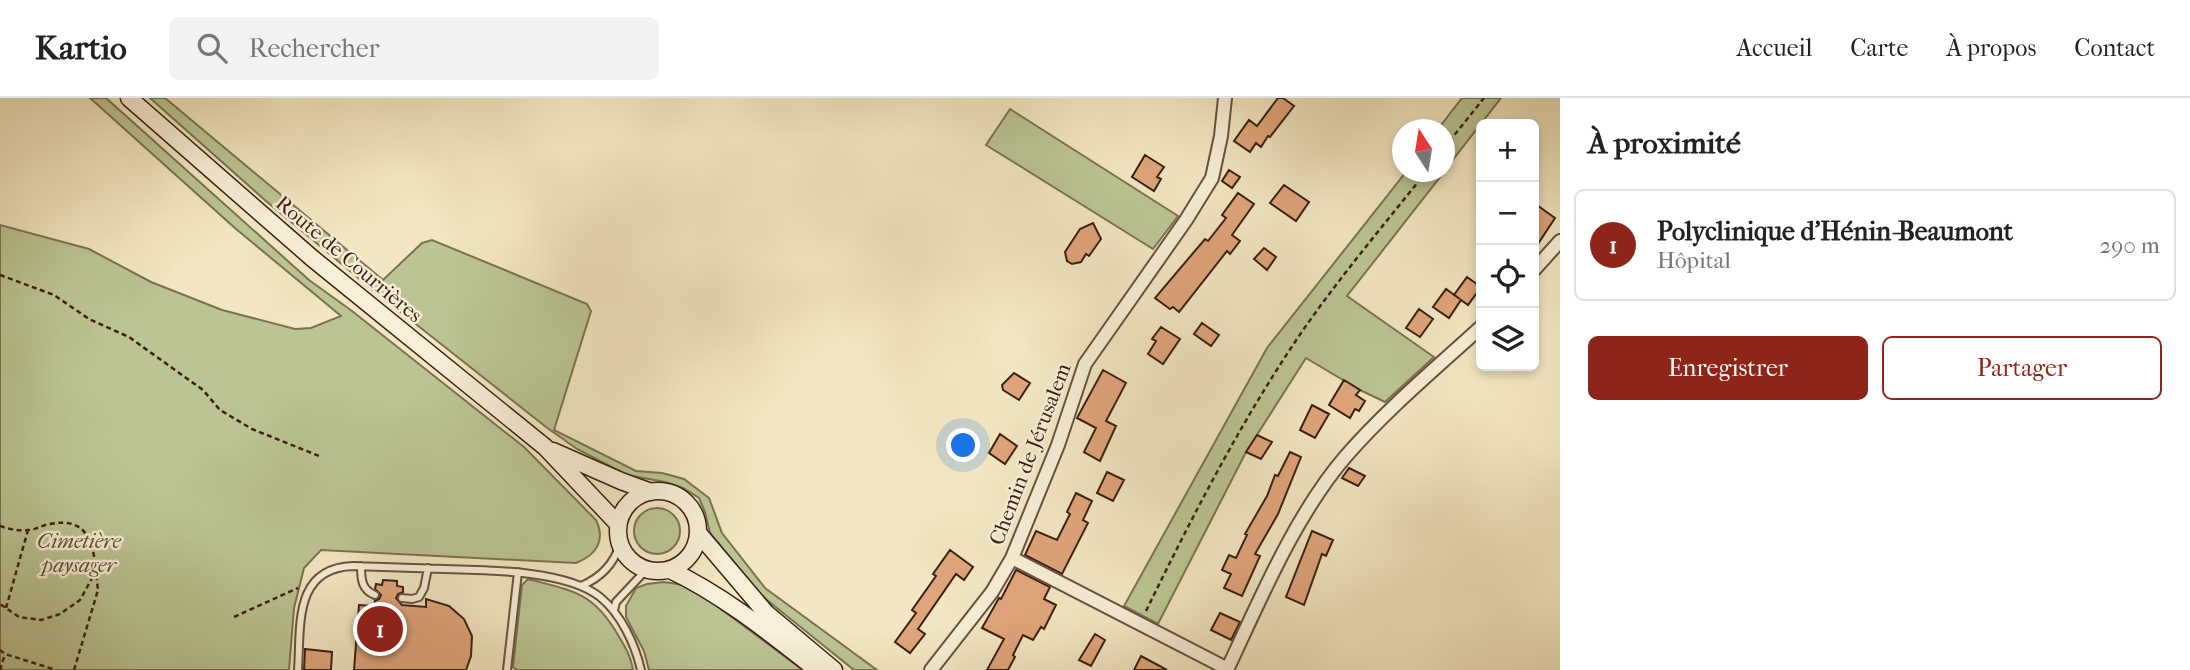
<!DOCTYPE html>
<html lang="fr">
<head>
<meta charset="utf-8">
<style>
  :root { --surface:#fff; --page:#f2f2f2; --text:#222; --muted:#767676; --line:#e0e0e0; --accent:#8f2418 }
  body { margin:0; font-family:"IM FELL French Canon",serif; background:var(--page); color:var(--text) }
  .controls { position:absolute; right:21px; top:21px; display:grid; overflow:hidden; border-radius:10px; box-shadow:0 4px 10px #0003 }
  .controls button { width:63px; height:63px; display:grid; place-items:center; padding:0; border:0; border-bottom:2px solid var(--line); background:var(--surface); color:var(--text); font:35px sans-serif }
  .compass { position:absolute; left:1392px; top:21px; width:63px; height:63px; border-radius:50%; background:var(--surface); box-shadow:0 4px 10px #0003; rotate:348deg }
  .you { position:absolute; left:964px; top:348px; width:24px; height:24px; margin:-18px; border:5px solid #fff; border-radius:50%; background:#1a73e8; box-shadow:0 0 0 10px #1a73e833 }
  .badge { display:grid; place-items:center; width:46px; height:46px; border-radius:50%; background:var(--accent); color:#fff; font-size:23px; font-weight:700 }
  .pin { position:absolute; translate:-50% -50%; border:4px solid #fff; box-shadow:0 2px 7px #0006 }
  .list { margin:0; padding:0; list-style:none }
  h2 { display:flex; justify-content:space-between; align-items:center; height:91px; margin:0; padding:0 28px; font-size:30px }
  h2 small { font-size:23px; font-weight:400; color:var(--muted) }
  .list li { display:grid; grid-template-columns:46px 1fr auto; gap:21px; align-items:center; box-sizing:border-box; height:112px; margin:0 14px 14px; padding:0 14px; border:2px solid var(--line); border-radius:10px }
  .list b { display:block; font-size:26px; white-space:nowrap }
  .list p { margin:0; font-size:23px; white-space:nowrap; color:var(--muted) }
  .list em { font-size:23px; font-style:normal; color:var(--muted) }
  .actions { display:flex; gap:14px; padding:21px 28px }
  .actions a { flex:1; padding:16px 0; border:2px solid var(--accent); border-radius:10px; text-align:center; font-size:24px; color:var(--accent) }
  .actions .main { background:var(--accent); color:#fff }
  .icon { flex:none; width:38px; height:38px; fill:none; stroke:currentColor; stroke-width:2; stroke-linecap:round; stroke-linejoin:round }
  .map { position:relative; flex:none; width:1560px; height:572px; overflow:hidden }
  header { display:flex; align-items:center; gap:42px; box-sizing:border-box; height:98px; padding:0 35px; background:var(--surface); border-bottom:2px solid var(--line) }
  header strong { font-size:33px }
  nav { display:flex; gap:38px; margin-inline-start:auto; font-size:24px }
  .search { width:490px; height:63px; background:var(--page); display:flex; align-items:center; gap:18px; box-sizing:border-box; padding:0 24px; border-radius:10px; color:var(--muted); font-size:26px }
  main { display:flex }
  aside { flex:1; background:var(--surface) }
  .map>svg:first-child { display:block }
  .green { fill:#bbc593; stroke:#7b7252; stroke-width:2 }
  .building { fill:#e0a57b; stroke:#3b1f12; stroke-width:2 }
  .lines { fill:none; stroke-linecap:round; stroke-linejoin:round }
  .service-casing { stroke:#69513e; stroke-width:10 }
  .minor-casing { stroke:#69513e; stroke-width:16 }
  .secondary-casing { stroke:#3b1f12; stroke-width:19 }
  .path { stroke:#3b1f12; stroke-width:2.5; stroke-dasharray:5 3.5; stroke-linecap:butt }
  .service { stroke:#f7efd7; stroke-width:6 }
  .minor { stroke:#f7efd7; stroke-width:12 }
  .secondary { stroke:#f7efd7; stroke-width:16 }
  .labels { text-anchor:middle; stroke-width:5; stroke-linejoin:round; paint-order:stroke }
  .street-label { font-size:21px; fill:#3b1f12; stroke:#f7efd7 }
  .park-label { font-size:21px; font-style:italic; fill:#615139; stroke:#f7efd7 }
</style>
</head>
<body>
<header>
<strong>Kartio</strong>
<div class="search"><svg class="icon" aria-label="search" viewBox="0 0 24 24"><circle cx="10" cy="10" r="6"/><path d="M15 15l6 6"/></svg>Rechercher</div>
<nav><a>Accueil</a><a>Carte</a><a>À propos</a><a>Contact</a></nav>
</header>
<main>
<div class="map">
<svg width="1560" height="572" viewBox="0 0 1560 572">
  <rect width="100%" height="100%" fill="#f2e7c2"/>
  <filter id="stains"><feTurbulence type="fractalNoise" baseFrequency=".00286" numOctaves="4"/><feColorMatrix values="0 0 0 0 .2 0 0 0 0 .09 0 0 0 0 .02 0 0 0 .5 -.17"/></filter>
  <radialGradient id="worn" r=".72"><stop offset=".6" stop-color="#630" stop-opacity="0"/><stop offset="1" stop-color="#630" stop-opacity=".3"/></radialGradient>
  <path class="green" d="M90 0H106L309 182 352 213 524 349 596 422C606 443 596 457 576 465L321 452 304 470 294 510 289 572H0V127L89 151 151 184 222 212 295 231 311 230 341 218 236 131Z
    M150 0H165L383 182 422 145 432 142 587 206 591 213 554 332 636 373 662 375 684 381 709 400 722 435 765 490 877 572H854L762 498 710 435 705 414 699 400 683 390 665 384 627 377 577 351 546 329 374 193 266 103Z
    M1462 0H1501L1444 73V32L1438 31Z
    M1010 11 1178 118 1153 151 986 47Z
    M1406 74H1444L1347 198 1434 259 1385 304 1360 292 1306 260 1246 354 1158 526 1124 508 1267 250Z
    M634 433a23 23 0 1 1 46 0a23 23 0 1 1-46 0Z
    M528 481C573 493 593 494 618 537 625 549 631 558 633 572H517L513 569 522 487Z
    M664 484 684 487 702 497 803 572H649L644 553 626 519V508L636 490 647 486Z"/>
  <path class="building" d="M1278 0H1283L1294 8 1270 39 1268 38 1261 49 1256 45 1250 54 1234 43 1249 22 1257 28Z
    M1145 57 1164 69 1157 79 1161 81 1154 93 1132 79Z
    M1229 72 1240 79 1232 90 1222 83Z
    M1284 87 1309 104 1296 123 1270 105Z
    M1238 95 1254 106 1232 137 1240 143 1230 156 1227 153 1179 214 1173 209 1170 211 1155 200 1205 141 1208 143 1226 120 1222 117Z
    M1534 105 1555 120 1534 152Z
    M1093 125 1101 141 1089 158 1086 156 1081 164 1072 166 1067 163 1065 154 1080 131Z
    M1264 150 1276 159 1267 172 1254 161Z
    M1467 179 1481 189 1468 207 1461 202 1449 220 1433 209 1446 191 1460 201 1454 197Z
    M1419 211 1433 221 1420 239 1406 230Z
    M1202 225 1219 237 1211 248 1194 236Z
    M1161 229 1180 241 1163 266 1148 256 1156 243 1152 241Z
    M1103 272 1126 285 1106 323 1116 328 1100 363 1084 354 1096 330 1077 320Z
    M1014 275 1030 285 1019 302 1003 292 1002 287Z
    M1344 282 1360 292 1356 297 1365 303 1359 313 1355 311 1350 320 1329 307Z
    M1312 307 1329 316 1315 340 1300 332Z
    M1000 336 1017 348 1005 366 989 355Z
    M1257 337 1272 344 1261 361 1246 354Z
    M1290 354 1301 359 1278 416 1255 456 1260 458 1242 498 1224 490 1231 476 1222 472 1229 457 1236 460 1247 437 1245 436 1267 398 1275 377 1278 378Z
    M1349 370 1365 378 1358 388 1342 380Z
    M1107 374 1124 382 1113 403 1097 395Z
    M1076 395 1092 403 1083 422 1088 425 1062 476 1025 457 1036 433 1057 442 1070 416 1067 414Z
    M1312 433 1333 442 1326 458 1322 456 1304 507 1286 499Z
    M950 452 973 469 964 482 956 476 918 531 925 536 910 555 895 544 916 515 912 512 936 478 933 476Z
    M1016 472 1050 489 1044 501 1056 507 1044 531 1041 529 1033 542 1023 537 1013 557 1015 559 1008 572H987L1004 541 982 530 999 500 1001 501Z
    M383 482 397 483V488L403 489V494L398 496 396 500 402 507 426 509V501L449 508 464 521 472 538 471 558 466 572H354L359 507 374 508 375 503 379 501 381 497 375 491 376 486 382 487Z
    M1220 515 1240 524 1231 542 1211 532Z
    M1095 536 1105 542 1091 568 1079 562Z
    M305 551 332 554 331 572H304Z
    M1141 558 1167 572H1134Z"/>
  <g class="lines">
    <defs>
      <path id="service" d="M361 468C361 482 362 492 375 497
        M581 488C600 480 614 466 620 446
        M402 500 412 501 419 499 424 490 428 470
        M614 512 616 504 646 472
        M298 572C301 528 293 470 353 468 383 469 413 470 444 471 486 472 567 472 600 499 621 516 635 546 641 572
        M507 572 518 474"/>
      <path id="minor" d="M1534 172 1560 143
        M1012 460 1228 571
        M931 572 992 494 1012 460 1058 347 1085 266 1186 122 1212 80 1221 38 1225 0
        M1227 572C1260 502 1295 417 1346 358 1387 311 1435 271 1481 229"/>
      <path id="secondary" d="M129 0 312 160 545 349 618 426
        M553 353 621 383 651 394
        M618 433a40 40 0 1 1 80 0a40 40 0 1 1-80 0Z
        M699 436 766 515 834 572
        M670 472C723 497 771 536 817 572"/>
    </defs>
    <use href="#service" class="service-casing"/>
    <use href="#minor" class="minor-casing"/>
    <use href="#secondary" class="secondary-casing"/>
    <path class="path" d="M1444 50 1484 0
      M0 177 54 197 89 221 129 239 203 292 220 312 252 331 319 358
      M0 428C8 431 19 433 28 432 35 432 42 427 50 426 86 419 93 442 96 473L80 502 60 516 41 522 19 519 0 506
      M6 510 28 432
      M1146 513C1192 419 1240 325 1299 238 1338 181 1383 128 1426 74
      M234 519 298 490
      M0 552 5 556 56 572
      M0 572 5 556
      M74 572 98 492 96 474"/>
    <use href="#service" class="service"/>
    <use href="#minor" class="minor"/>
    <use href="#secondary" class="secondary"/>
  </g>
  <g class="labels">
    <g class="street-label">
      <text transform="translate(349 161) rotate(40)" y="7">Route de Courrières</text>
      <text transform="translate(1030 356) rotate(-69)" y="7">Chemin de Jérusalem</text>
    </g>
    <g class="park-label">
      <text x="79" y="450">Cimetière<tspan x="79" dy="24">paysager</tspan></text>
    </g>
  </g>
  <rect width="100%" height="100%" filter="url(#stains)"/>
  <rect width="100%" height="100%" fill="url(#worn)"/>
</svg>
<div class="controls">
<button>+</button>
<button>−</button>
<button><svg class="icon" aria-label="locate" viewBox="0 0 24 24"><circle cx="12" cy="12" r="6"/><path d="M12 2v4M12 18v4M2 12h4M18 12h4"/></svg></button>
<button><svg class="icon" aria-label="layers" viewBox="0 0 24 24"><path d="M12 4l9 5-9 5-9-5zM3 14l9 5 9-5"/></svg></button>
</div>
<svg class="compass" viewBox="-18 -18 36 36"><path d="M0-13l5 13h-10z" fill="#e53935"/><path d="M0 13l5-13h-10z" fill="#767676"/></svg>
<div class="you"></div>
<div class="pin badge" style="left:380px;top:531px">1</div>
</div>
<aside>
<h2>À proximité<small></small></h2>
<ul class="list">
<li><span class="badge">1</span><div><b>Polyclinique d'Hénin-Beaumont</b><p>Hôpital</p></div><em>290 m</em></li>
</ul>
<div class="actions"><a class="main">Enregistrer</a><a>Partager</a></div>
</aside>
</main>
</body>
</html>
